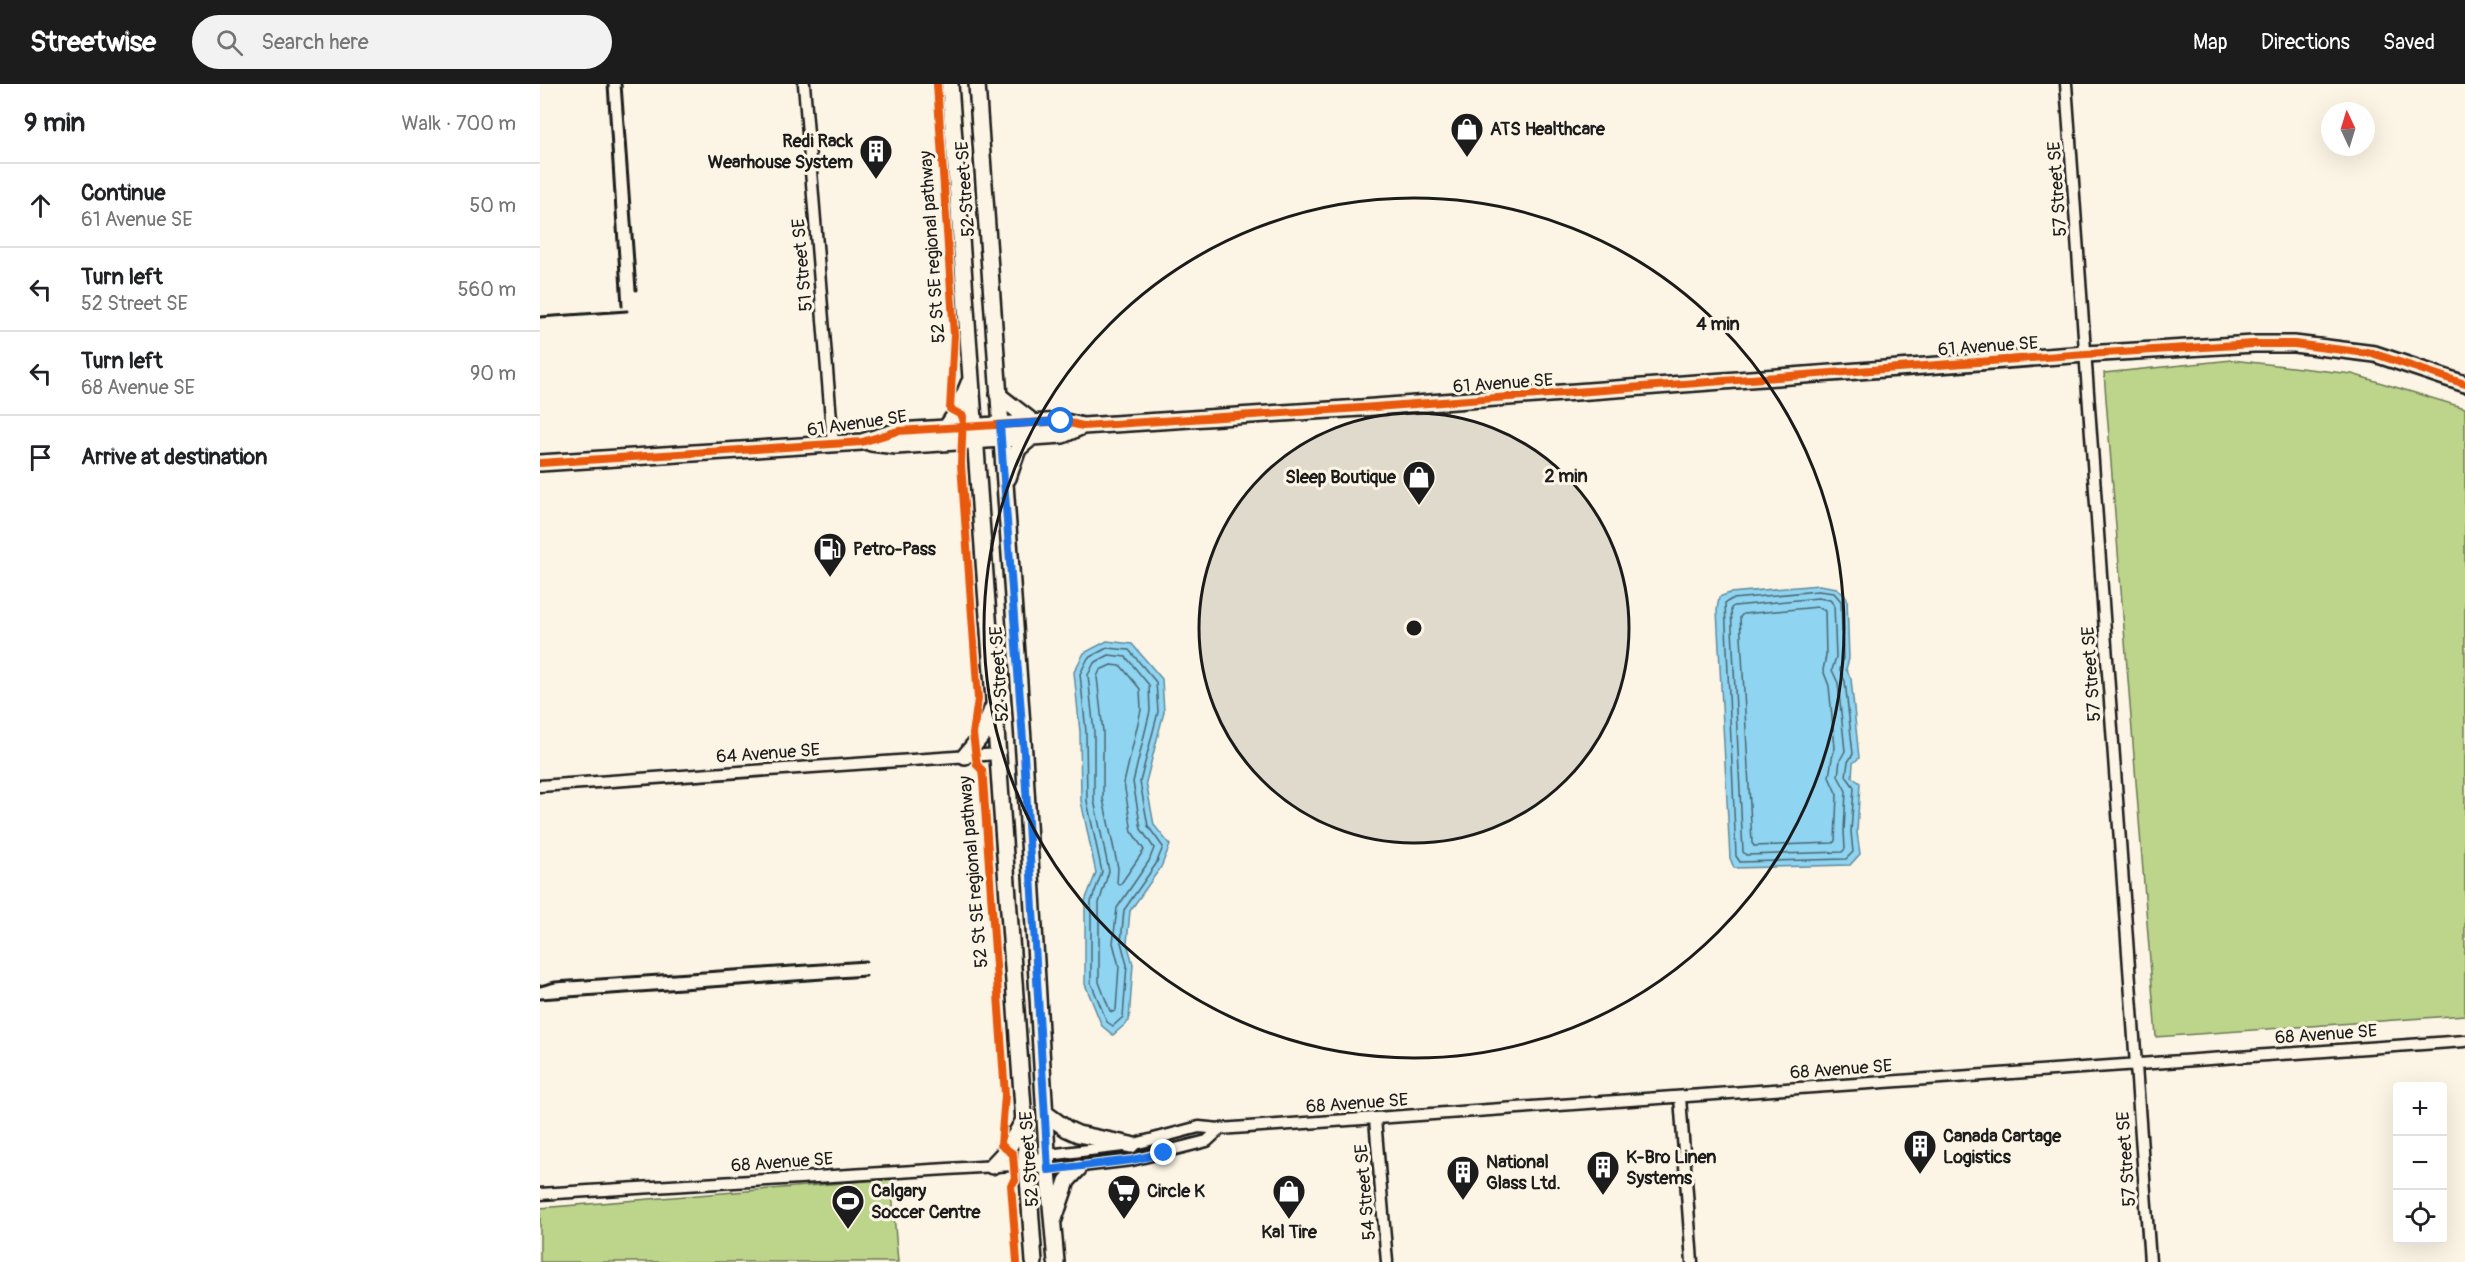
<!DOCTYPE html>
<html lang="en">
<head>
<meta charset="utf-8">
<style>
  :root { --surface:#fff; --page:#f2f2f2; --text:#202124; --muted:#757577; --line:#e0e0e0; --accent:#1c1c1c }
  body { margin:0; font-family:Pangolin,sans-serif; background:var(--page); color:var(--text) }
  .controls { position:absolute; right:18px; bottom:18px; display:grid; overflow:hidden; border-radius:6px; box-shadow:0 6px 24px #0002 }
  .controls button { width:54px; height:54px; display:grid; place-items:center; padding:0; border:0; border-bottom:2px solid var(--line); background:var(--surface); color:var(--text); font:30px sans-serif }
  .compass { position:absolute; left:1781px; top:18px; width:54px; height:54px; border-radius:50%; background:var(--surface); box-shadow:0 6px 24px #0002; rotate:356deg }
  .stop { position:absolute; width:18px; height:18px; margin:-14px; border:4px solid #1a73e8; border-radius:50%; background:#fff }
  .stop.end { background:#1a73e8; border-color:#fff; box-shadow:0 2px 6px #0008 }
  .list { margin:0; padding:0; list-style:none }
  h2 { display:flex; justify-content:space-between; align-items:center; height:78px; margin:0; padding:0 24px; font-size:26px }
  h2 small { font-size:20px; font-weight:400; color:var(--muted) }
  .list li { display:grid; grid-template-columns:39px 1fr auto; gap:18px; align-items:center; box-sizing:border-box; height:84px; padding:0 24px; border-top:2px solid var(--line) }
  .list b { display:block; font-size:22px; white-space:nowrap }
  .list p { margin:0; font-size:20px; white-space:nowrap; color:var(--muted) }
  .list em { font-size:20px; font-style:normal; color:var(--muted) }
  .icon { flex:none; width:33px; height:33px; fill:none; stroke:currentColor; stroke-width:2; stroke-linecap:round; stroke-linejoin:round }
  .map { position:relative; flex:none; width:1925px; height:1178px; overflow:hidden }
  header { display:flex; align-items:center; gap:36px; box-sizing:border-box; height:84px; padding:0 30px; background:var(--accent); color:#fff }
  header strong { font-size:28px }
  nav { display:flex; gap:33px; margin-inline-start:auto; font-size:21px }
  .search { width:420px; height:54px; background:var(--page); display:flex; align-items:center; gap:15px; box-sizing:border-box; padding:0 21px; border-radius:33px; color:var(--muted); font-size:22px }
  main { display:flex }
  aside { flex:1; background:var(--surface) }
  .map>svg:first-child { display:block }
  .green { fill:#bdd48b; stroke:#6c7854; stroke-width:1.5 }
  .water { fill:#8fd4f1; stroke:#618a9c; stroke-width:1.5 }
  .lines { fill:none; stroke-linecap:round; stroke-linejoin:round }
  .shore { stroke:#4a6671; stroke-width:1.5 }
  .street-casing { stroke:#1c1c1c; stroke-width:15 }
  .secondary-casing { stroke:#1c1c1c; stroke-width:20 }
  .street { stroke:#fcf5e5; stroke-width:10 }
  .secondary { stroke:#fcf5e5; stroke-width:15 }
  .rail { stroke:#1c1c1c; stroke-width:3 }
  .cycleway-casing { stroke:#fcf5e5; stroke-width:11 }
  .cycleway { stroke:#e8590c; stroke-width:8 }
  .route { stroke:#1a73e8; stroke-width:8 }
  .ring { fill:none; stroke:#1c1c1c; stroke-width:3 }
  .labels { text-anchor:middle; stroke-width:6; stroke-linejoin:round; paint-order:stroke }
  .poi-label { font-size:18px; font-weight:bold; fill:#1c1c1c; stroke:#fcf5e5; text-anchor:start }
  .street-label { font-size:18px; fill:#1c1c1c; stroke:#fcf5e5 }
  .centre { fill:#1c1c1c; stroke:#fcf5e5; stroke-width:3 }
  .ring-label { font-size:18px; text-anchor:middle; font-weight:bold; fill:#1c1c1c; stroke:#fcf5e5; stroke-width:6; stroke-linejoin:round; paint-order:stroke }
</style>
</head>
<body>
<header>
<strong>Streetwise</strong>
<div class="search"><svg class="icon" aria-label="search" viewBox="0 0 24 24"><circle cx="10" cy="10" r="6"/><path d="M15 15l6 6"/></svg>Search here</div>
<nav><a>Map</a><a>Directions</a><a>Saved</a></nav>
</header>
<main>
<aside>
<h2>9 min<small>Walk · 700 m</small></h2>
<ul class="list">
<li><svg class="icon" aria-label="ahead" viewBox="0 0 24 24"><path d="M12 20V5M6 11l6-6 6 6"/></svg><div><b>Continue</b><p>61 Avenue SE</p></div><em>50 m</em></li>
<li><svg class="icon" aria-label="left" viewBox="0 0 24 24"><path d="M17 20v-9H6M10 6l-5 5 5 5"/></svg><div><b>Turn left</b><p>52 Street SE</p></div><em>560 m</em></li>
<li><svg class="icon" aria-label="left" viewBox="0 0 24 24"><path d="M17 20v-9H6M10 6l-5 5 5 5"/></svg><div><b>Turn left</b><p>68 Avenue SE</p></div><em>90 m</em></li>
<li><svg class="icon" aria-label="arrive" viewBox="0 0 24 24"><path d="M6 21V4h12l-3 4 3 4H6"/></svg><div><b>Arrive at destination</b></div></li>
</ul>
</aside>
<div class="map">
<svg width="1925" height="1178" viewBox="0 0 1925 1178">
  <rect width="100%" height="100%" fill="#fcf5e5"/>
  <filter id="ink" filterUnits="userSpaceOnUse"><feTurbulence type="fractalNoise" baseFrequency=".0167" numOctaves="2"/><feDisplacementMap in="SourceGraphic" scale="12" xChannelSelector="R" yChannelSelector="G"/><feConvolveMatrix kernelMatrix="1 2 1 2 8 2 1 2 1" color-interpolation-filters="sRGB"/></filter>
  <g filter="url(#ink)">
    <path class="green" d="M1692 276 1812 290 1925 324V931L1616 953 1564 289Z
      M351 1095 358 1178H0V1124Z"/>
    <path class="water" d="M1279 501 1297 504 1307 514 1309 575 1306 585 1311 595 1319 674 1313 679 1312 693 1320 699 1317 748 1320 770 1310 781 1194 784 1190 774 1177 526 1179 513 1190 509Z
      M567 557 592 560 622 595 624 628 606 698 614 741 630 761 621 783 590 827 587 859 593 880 589 937 573 951 562 942 545 900V817L556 789 541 717 540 648 534 588 544 569Z"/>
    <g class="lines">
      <path class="shore" d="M1278 507 1294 509 1301 517 1303 574 1300 586 1305 597 1313 670 1308 678 1306 692 1314 703 1311 748 1313 768 1306 775 1200 778 1196 772 1185 519 1192 515Z
        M1278 514 1290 516 1294 521 1296 573 1292 586 1298 599 1305 667 1300 676 1298 692 1306 707 1304 747 1305 765 1302 768 1206 771 1203 768 1191 524 1194 522Z
        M1278 523 1285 527 1286 572 1283 586 1289 602 1295 664 1292 674 1289 693 1297 711 1295 757 1293 759 1214 762 1212 759 1200 533 1203 530Z
        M567 564 589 566 616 598 618 628 600 698 608 742 623 763 616 780 584 826 581 858 587 881 583 933 573 942 567 938 551 899V818L562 788 547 717 546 648 540 590 548 574Z
        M569 571 586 573 609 601 610 627 593 698 601 745 614 764 609 777 577 824 573 859 579 882 576 926 573 928 570 927 559 898V819L569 787 554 716V648L548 591 554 579Z
        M571 581 581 582 600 605 601 626 584 699 592 748 604 766 580 801 577 799 578 784 563 715V648L557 593 560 586Z"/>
      <defs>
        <path id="street" d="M264 0 293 360
          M1526 0 1610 1178
          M0 702 458 670
          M1140 1013 1152 1178
          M835 1035 847 1178
          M487 1080 508 1071 591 1061 659 1043 680 1045 1925 957
          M0 1110 473 1081 487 1080 508 1086 592 1076 667 1057 680 1045"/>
        <path id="secondary" d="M410 0 494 1178
          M437 0 484 670 508 1086 516 1178
          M458 311 494 339
          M406 344 417 328 429 299
          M331 359 356 362 523 351 543 342
          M0 379 322 358 358 347 406 344 521 337 543 342 821 324 1546 270 1714 260H1754L1835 270 1925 300
          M468 394 478 365 492 353
          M425 672 443 650 452 625
          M505 1029 527 1045 538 1050 591 1061
          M452 1082 467 1066 484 1036
          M514 1135 527 1097 539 1084"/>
      </defs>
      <use href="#street" class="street-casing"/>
      <use href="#secondary" class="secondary-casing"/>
      <use href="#street" class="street"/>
      <use href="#secondary" class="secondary"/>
      <path class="rail" d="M68 0 82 222
        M81 0 96 206
        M0 233 87 227
        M0 902 15 898 326 877
        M0 915 326 892"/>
      <defs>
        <path id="cycleway" d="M397 0 414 251 410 325 423 332 421 380 438 615 433 650 437 681 442 686 443 695 465 1011 461 1061 473 1070 475 1097 471 1101 477 1178
          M0 379 322 358 358 347 406 344 521 337 543 342 821 324 1546 270 1714 260H1754L1835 270 1925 300"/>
      </defs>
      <use href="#cycleway" class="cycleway-casing"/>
      <use href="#cycleway" class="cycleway"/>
    </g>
  </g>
  <g class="lines" filter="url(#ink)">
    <path class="route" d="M521 337 460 341 484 670 508 1086 592 1076 624 1069"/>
  </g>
  <circle cx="874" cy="544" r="215" fill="#1c1c1c" fill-opacity=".12"/>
  <g class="ring">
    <circle cx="874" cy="544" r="215"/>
    <circle cx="874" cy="544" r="430"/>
  </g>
  <defs>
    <symbol id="shop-pin" viewBox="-11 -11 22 30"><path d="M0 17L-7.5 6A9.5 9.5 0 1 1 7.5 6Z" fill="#1c1c1c" stroke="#fcf5e5"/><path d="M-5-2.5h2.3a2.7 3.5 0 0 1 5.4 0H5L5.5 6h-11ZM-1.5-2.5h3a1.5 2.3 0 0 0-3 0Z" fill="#fff"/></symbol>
    <symbol id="building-pin" viewBox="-11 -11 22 30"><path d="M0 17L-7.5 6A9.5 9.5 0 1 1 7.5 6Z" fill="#1c1c1c" stroke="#fcf5e5"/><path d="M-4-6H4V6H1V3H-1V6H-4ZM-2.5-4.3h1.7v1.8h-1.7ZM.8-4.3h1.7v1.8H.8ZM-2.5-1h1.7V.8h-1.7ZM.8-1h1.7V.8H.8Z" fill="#fff"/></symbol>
    <symbol id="fuel-pin" viewBox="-11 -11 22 30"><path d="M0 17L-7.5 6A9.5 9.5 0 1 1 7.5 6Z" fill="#1c1c1c" stroke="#fcf5e5"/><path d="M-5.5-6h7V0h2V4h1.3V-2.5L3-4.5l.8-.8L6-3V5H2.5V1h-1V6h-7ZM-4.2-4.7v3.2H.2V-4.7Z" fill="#fff"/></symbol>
    <symbol id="supermarket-pin" viewBox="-11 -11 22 30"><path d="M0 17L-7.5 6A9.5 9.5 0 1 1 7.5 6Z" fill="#1c1c1c" stroke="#fcf5e5"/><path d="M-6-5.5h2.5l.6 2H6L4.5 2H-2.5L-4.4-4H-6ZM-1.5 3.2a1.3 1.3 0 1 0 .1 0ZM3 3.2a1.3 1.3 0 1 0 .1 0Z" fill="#fff"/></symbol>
    <symbol id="stadium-pin" viewBox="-11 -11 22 30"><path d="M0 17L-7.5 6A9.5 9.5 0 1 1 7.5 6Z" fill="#1c1c1c" stroke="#fcf5e5"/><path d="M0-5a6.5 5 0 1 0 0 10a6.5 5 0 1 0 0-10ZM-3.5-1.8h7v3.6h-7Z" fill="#fff"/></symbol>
  </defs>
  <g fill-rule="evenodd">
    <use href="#shop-pin" x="908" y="26" width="38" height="52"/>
    <use href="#building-pin" x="317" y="48" width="38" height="52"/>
    <use href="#shop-pin" x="860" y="374" width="38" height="52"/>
    <use href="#fuel-pin" x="271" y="446" width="38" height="52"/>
    <use href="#building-pin" x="1361" y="1043" width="38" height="52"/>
    <use href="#building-pin" x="1044" y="1064" width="38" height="52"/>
    <use href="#building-pin" x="904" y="1069" width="38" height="52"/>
    <use href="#supermarket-pin" x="565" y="1088" width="38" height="52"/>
    <use href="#shop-pin" x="730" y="1088" width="38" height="52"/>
    <use href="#stadium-pin" x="289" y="1098" width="38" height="52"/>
  </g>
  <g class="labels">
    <g class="poi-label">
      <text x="950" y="51">ATS Healthcare</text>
      <text x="313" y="63" text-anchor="end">Redi Rack<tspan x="313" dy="21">Wearhouse System</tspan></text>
      <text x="856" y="399" text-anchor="end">Sleep Boutique</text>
      <text x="313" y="471">Petro-Pass</text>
      <text x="1403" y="1058">Canada Cartage<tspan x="1403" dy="21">Logistics</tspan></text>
      <text x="1086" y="1079">K-Bro Linen<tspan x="1086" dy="21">Systems</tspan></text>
      <text x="946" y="1084">National<tspan x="946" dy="21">Glass Ltd.</tspan></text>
      <text x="331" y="1113">Calgary<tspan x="331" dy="21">Soccer Centre</tspan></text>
      <text x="607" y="1113">Circle K</text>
      <text x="749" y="1154" text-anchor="middle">Kal Tire</text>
    </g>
    <g class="street-label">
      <text transform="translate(425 105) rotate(-94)" y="6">52 Street SE</text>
      <text transform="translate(1517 105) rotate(-94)" y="6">57 Street SE</text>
      <text transform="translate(392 163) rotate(-94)" y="6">52 St SE regional pathway</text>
      <text transform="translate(262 181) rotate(-95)" y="6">51 Street SE</text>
      <text transform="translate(1448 262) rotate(-4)" y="6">61 Avenue SE</text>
      <text transform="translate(963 299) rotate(-4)" y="6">61 Avenue SE</text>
      <text transform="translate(317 339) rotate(-8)" y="6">61 Avenue SE</text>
      <text transform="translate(459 590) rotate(-94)" y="6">52 Street SE</text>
      <text transform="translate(1551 590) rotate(-94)" y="6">57 Street SE</text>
      <text transform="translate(228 669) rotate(-4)" y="6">64 Avenue SE</text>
      <text transform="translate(433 788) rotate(-95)" y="6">52 St SE regional pathway</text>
      <text transform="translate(1786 950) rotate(-4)" y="6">68 Avenue SE</text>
      <text transform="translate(1301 985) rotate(-4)" y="6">68 Avenue SE</text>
      <text transform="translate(817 1019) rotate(-4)" y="6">68 Avenue SE</text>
      <text transform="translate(489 1075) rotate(-94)" y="6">52 Street SE</text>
      <text transform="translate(1586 1075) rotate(-94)" y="6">57 Street SE</text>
      <text transform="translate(242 1078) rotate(-4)" y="6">68 Avenue SE</text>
      <text transform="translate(825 1108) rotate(-95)" y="6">54 Street SE</text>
    </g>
  </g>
  <circle cx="874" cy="544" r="9" class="centre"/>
  <g class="ring-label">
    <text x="1178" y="246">4 min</text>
    <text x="1026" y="398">2 min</text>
  </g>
</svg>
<div class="controls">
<button>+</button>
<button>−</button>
<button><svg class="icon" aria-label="locate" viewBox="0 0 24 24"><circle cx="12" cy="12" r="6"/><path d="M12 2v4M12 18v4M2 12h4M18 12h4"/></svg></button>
</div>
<svg class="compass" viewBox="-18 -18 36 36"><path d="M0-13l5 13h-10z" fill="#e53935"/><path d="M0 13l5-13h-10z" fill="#757577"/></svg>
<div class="stop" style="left:521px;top:337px"></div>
<div class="stop end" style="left:624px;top:1069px"></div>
</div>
</main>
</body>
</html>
